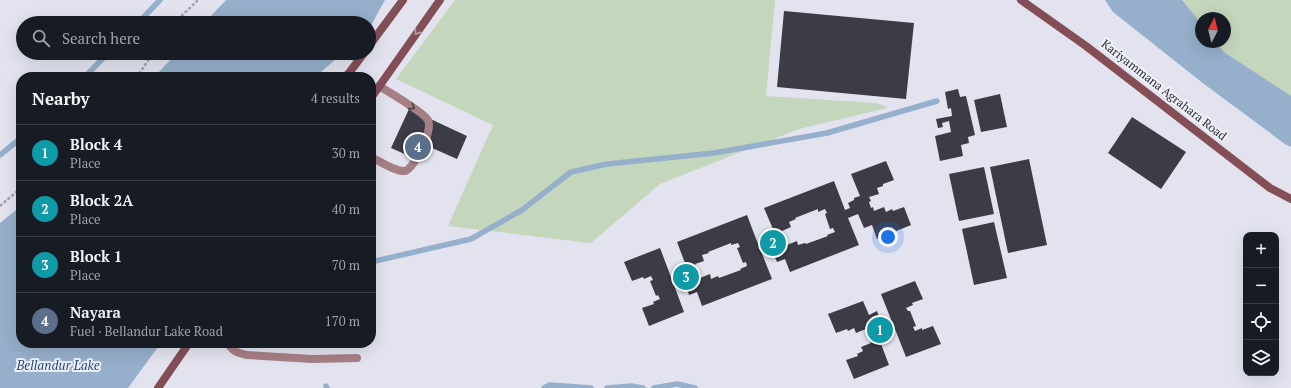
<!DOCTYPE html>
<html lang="en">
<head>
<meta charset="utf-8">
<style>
  :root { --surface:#171b24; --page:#20242c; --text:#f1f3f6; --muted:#9ea1a6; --line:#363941; --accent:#db2777 }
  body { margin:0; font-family:"PT Serif",serif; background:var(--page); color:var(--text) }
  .controls { position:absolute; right:12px; bottom:12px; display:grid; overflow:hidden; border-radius:8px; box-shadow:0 4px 16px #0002 }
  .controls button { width:36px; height:36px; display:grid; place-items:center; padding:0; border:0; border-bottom:1px solid var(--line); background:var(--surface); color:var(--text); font:20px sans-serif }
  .compass { position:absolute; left:1195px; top:12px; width:36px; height:36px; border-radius:50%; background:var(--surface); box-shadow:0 4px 16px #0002; rotate:7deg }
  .you { position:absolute; left:888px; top:237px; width:14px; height:14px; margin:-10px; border:3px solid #fff; border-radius:50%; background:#1a73e8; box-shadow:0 0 0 6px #1a73e833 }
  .badge { display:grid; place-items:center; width:26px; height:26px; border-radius:50%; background:var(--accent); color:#fff; font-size:13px; font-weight:700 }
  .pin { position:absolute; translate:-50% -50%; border:2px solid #fff; box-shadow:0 1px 4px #0006 }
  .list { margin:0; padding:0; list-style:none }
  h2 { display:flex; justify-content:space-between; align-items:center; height:52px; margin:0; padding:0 16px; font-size:17px }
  h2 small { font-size:13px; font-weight:400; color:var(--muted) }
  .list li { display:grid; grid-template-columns:26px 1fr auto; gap:12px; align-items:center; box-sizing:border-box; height:56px; padding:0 16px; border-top:1px solid var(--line) }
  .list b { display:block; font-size:15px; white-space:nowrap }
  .list p { margin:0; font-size:13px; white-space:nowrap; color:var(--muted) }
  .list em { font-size:13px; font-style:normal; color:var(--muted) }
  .icon { flex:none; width:22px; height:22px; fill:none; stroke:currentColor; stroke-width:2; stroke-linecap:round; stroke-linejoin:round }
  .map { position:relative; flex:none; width:1291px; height:388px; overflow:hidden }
  .search { position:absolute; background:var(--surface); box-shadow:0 4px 16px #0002; left:16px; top:16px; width:360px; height:44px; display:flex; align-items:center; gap:10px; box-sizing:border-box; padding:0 14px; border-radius:22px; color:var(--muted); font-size:15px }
  .panel { position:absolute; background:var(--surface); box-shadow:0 4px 16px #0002; left:16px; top:72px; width:360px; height:276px; border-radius:16px }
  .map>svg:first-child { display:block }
  .green { fill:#c4d6bc }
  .water { fill:#96afca }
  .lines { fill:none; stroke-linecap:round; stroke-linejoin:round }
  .stream { stroke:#96afca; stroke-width:5.5 }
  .building { fill:#3b3c45; fill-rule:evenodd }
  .path { stroke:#a3a3ad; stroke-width:2.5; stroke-dasharray:3 2; stroke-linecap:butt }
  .lane { stroke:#a67f84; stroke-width:8 }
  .secondary { stroke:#844e57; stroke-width:8 }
  .oneway { stroke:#baa0aa }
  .oneway2 { stroke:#4b4246 }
  .labels { text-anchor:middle; stroke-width:4; stroke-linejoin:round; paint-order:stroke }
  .street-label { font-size:12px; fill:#2d2d32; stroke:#eff1fc }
  .water-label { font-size:13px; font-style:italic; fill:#264c73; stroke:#eff1fc }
</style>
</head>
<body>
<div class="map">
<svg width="1291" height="388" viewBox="0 0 1291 388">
  <rect width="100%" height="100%" fill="#e2e3ef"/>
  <path class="green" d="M455 0H775L766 96 876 103 885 106 887 108 799 129 660 184 591 243 448 226 493 125 396 79Z
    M1182 0H1291V96L1224 52 1216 42H1225V18H1201V23Z"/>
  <path class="water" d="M226 0H385L369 29V23H204Z
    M1105 0H1182L1201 23V42H1216L1224 52 1291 96V147L1285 144 1204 84 1113 12Z
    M177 53H343L315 77H154Z
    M21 206V343H161L128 388H0V223Z"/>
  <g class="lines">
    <path class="stream" d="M138 23 160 0
      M85 77 108 53
      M0 155 21 138
      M371 262 471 239 522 210 571 172 607 164 714 153 827 133 937 101
      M326 386 327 388
      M544 388 550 385 591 388
      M607 388 631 386 643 388
      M654 388 677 384 695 388"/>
  </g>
  <path class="building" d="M784 11 914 23 906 99 777 87Z
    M958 89 960 97 966 96 975 135 968 137 969 143 961 145 963 156 940 161 935 136 951 132 949 121 942 123 943 127 938 128 936 119 952 116 951 108 948 109 945 92Z
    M1000 94 1007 127 981 132 974 100Z
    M409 109 467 136 457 159 414 140 407 155 391 148Z
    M1132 117 1186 152 1161 189 1108 153Z
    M1029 159 1047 245 1008 253 990 167Z
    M886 161 894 180 883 184V186L877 188 879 194 869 197 871 201 869 202 871 208 873 207 874 211 884 207 886 212 892 209 893 211 904 207 911 225 877 239 872 225 864 228 858 214 848 218 859 245 790 272 785 259 777 262 771 248 761 251 772 279 702 306 697 292 689 295 684 281 674 285 684 312 649 326 642 308 654 304 653 302 660 299 658 295 656 296 650 281 653 280 651 276 644 279 643 277 632 281 624 262 660 248 671 277 676 276 673 270 680 267 679 265 685 263 677 242 747 215 758 244 763 242 761 236 767 234 766 232 773 229 764 208 834 181 845 210 850 208 848 203 854 200V198L860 196 851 174ZM818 209V212L825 209 827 213 825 214 830 229 833 228 835 232 827 235 828 236 806 244 805 243 798 245 797 241 787 245 786 241H784L782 236 783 235 782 231 791 227 789 222 796 219 795 218ZM731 243V245L738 243 740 247 737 248 743 263 746 262 747 266 740 269 741 270 719 278 718 276 711 279 710 274 700 278 698 274 697 275 694 269 696 268 695 264 704 261 702 255 709 253 708 252Z
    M984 167 994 214 959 221 949 174Z
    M994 222 1007 278 974 285 962 229Z
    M915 281 923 299 912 303 913 305 906 308 908 311H910L916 326 913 327 915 331 922 328V330L933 326 941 344 906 357 895 329 890 331 892 338 886 340 887 342 881 344 889 365 854 379 846 360 858 356 857 354 863 351 861 347 871 343 870 339 872 338 869 332H867L866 329 856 333 854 328 848 331 847 329 836 333 828 314 863 301 869 315 877 311 882 326 892 322 881 294Z"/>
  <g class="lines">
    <path class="path" d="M174 23 198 0
      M135 77 141 71 153 53
      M0 206 21 188"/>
    <path class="lane" d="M371 157C379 161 396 172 405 171 413 169 427 140 428 132 429 128 430 124 428 120 423 112 389 92 379 86
      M228 343C232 352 239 353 247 355L312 359 357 358"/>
    <path class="secondary" d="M1021 0 1086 46 1270 188 1291 199
      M369 46 403 0
      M344 77 349 73 364 53
      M371 98 440 0
      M158 388 189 343"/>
  </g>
  <defs><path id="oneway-chevron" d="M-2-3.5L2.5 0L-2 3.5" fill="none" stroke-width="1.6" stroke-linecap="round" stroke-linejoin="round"/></defs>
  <use class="oneway" href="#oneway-chevron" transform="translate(417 32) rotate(125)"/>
  <use class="oneway2" href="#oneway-chevron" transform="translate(412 107) rotate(33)"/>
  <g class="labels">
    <g class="street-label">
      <text transform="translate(1164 90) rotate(38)" y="4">Kariyammana Agrahara Road</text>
    </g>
    <g class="water-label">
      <text x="58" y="370">Bellandur Lake</text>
    </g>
  </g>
</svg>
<div class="controls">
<button>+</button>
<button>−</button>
<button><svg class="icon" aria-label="locate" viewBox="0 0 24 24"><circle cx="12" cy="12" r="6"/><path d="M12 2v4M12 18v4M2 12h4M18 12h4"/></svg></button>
<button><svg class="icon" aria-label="layers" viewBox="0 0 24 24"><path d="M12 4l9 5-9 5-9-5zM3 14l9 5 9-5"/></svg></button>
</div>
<svg class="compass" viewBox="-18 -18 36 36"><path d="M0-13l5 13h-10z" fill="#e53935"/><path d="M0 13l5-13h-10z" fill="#9ea1a6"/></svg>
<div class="you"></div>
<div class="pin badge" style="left:880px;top:330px;background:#0f9aa8">1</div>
<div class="pin badge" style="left:773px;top:243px;background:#0f9aa8">2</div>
<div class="pin badge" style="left:686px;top:277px;background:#0f9aa8">3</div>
<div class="pin badge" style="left:418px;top:147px;background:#5c6f8a">4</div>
<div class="search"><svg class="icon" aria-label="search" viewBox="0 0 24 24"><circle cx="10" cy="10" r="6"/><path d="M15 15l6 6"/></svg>Search here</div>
<section class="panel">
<h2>Nearby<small>4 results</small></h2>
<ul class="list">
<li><span class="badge" style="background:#0f9aa8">1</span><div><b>Block 4</b><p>Place</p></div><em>30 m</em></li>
<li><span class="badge" style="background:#0f9aa8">2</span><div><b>Block 2A</b><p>Place</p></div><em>40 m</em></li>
<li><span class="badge" style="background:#0f9aa8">3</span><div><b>Block 1</b><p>Place</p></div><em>70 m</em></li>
<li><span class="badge" style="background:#5c6f8a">4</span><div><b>Nayara</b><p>Fuel · Bellandur Lake Road</p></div><em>170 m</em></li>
</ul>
</section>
</div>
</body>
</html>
